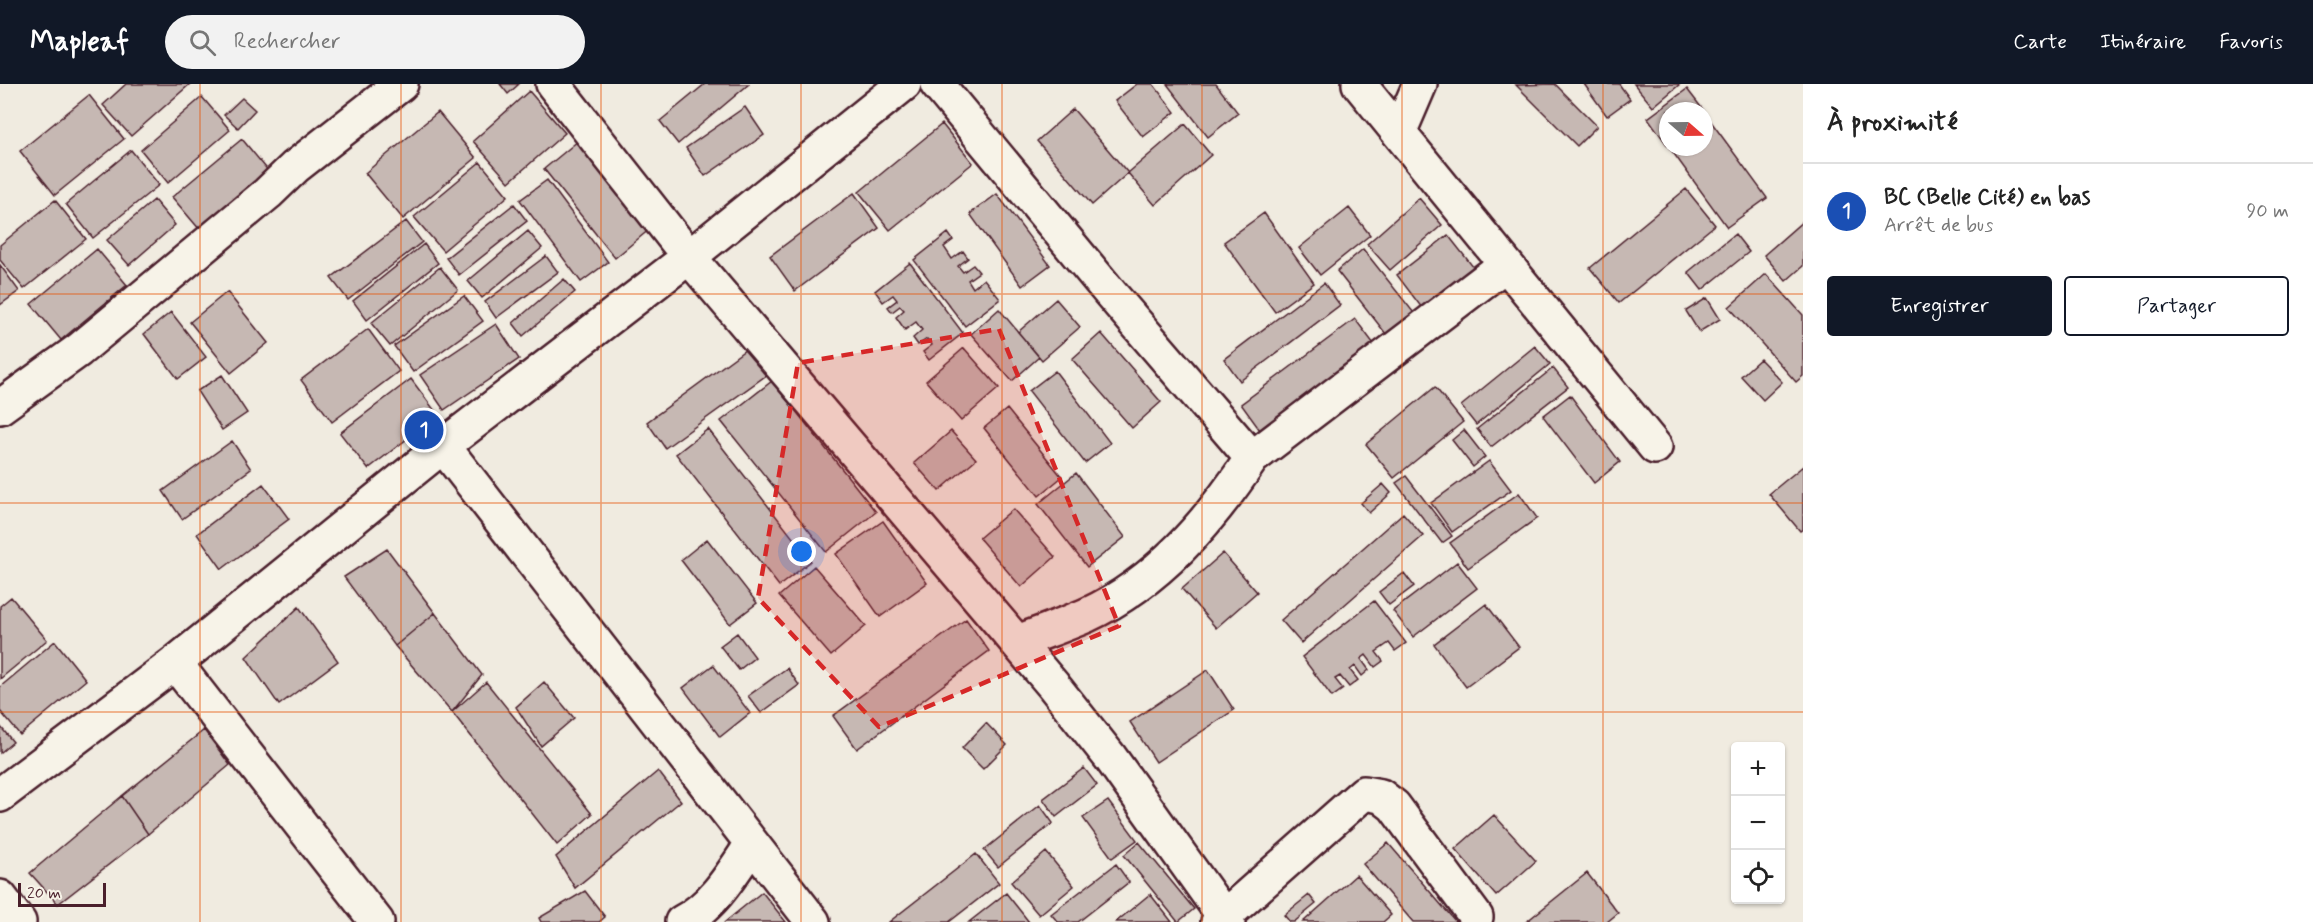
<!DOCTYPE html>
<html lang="fr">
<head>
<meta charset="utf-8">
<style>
  :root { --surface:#fff; --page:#f2f2f2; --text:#222; --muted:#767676; --line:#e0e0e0; --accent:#111827 }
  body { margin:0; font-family:Mynerve,sans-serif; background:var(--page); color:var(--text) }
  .controls { position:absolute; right:18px; bottom:18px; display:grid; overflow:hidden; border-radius:6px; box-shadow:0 2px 4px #0004 }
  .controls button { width:54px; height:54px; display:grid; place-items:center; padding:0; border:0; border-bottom:2px solid var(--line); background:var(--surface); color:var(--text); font:30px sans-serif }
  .compass { position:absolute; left:1659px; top:18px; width:54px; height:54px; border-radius:50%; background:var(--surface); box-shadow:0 2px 4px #0004; rotate:110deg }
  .scale { position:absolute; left:18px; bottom:15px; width:88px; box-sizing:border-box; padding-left:6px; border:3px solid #4a1f2b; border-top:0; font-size:16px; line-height:21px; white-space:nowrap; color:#4a1f2b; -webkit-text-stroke:4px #f7f3e8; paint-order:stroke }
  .you { position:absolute; left:802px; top:468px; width:21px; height:21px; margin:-15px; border:4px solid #fff; border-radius:50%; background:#1a73e8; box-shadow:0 0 0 9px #1a73e833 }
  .badge { display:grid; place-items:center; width:39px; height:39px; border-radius:50%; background:var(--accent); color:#fff; font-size:20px; font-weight:700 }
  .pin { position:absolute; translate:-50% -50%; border:3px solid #fff; box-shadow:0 2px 6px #0006 }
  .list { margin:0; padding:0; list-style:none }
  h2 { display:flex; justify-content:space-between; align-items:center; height:78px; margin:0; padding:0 24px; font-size:26px }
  h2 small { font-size:20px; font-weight:400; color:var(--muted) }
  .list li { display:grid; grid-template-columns:39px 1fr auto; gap:18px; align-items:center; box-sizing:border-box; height:96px; padding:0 24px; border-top:2px solid var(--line) }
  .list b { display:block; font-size:22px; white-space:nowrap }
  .list p { margin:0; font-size:20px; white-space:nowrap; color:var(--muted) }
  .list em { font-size:20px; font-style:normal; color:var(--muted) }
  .actions { display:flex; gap:12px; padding:18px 24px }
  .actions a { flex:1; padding:14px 0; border:2px solid var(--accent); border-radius:6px; text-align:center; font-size:21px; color:var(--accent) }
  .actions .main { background:var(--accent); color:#fff }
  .icon { flex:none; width:33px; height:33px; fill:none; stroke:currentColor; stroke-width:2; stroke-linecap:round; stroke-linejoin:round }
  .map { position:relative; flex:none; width:1803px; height:838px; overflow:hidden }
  header { display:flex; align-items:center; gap:36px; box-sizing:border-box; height:84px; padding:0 30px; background:var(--accent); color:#fff }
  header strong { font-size:28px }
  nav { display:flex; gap:33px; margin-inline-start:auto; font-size:21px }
  .search { width:420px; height:54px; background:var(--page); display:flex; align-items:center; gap:15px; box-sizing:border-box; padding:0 21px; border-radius:33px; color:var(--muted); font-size:22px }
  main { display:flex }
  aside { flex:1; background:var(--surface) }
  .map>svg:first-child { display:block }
  .building { fill:#c6b8b3; stroke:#4a1f2b; stroke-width:1.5 }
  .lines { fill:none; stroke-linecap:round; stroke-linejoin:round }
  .minor-casing { stroke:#4a1f2b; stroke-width:38 }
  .minor { stroke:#f7f3e8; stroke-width:33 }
  .marked { fill:#d62828; fill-opacity:0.2; stroke:#d62828; stroke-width:4.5; stroke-dasharray:12 8; stroke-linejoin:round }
  .grid { fill:none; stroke:#e8590c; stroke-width:1.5; stroke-opacity:0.55 }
</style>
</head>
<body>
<header>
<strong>Mapleaf</strong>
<div class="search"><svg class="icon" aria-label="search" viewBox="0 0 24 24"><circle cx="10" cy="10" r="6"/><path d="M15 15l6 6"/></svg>Rechercher</div>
<nav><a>Carte</a><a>Itinéraire</a><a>Favoris</a></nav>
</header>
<main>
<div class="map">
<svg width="1803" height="838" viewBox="0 0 1803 838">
  <rect width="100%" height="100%" fill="#f0ebe0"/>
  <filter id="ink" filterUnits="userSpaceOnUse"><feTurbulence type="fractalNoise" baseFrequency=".0167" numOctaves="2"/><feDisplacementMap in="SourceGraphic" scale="12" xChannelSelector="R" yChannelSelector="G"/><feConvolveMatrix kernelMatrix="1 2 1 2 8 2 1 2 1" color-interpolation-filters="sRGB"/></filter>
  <g filter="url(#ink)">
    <path class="building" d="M126 0H190L131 52 103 21Z
      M500 0H519L508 10Z
      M705 0H749L678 60 660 37Z
      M1137 0H1153L1175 28 1143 53 1115 17Z
      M1167 0H1216L1238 29 1208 53Z
      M1555 0 1597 42 1577 62 1516 1Z
      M1584 0H1619L1630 15 1607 32Z
      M1634 0H1680L1653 23Z
      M1687 5 1704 27H1668V62L1648 34Z
      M529 7 565 49 509 98 473 57Z
      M89 11 124 55 55 111 20 67Z
      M202 13 230 46 168 99 141 66Z
      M242 14 255 26 238 44 224 31Z
      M745 23 764 51 705 92 686 64Z
      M1073 25 1128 89 1092 121 1037 57Z
      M438 28 476 74 403 135 365 89Z
      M1704 28 1767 114 1727 143 1669 63H1704Z
      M942 40 973 79 890 146 859 108Z
      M1185 40 1211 71 1155 121 1128 89Z
      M584 52 656 140 615 174 544 85Z
      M242 55 275 95 206 153 172 113Z
      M131 66 159 101 93 154 66 120Z
      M480 78 508 112 443 167 414 133Z
      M547 96 608 178 581 198 520 116Z
      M1686 105 1715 141 1619 219 1590 184Z
      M854 109 879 144 795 207 770 172Z
      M997 110 1050 181 1022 202 970 130Z
      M1419 114 1442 141 1390 186 1367 160Z
      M55 116 86 155 24 205 0 176V161Z
      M154 116 175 141 129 181 107 156Z
      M514 120 527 137 459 191 446 174Z
      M1349 124 1370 151 1320 191 1299 164Z
      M1264 129 1314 199 1275 228 1224 158Z
      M406 137 422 158 348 216 331 194Z
      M1803 137V182L1786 197 1764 171Z
      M528 147 542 164 482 214 468 197Z
      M948 149 953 156 944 163 952 175 963 167 968 174 958 182 963 188 973 181 979 188 968 196 973 204 984 195 1000 215 965 242 914 176Z
      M1735 150 1749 168 1702 206 1688 188Z
      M1448 151 1474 184 1422 224 1397 191Z
      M424 160 438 179 367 236 353 217Z
      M97 165 127 201 61 256 31 220Z
      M1363 165 1414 229 1386 250 1337 187Z
      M546 172 558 188 496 234 485 218Z
      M910 179 963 249 929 276 923 268 932 261 927 255 918 261 913 254 922 246 916 238 905 246 896 233 904 226 900 222 892 228 888 223 897 216 893 211 883 218 875 207Z
      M0 181 19 207 0 221Z
      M440 183 458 206 390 262 371 239Z
      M1766 190 1803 231V292L1796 298 1729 223Z
      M564 195 575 208 523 252 513 239Z
      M1324 199 1340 221 1240 297 1224 275Z
      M227 208 268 259 231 289 190 238Z
      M464 212 483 237 413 288 394 262Z
      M1707 214 1720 235 1699 248 1686 227Z
      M1056 215 1080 243 1042 276 1018 248Z
      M999 225 1039 273 1012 297 971 250Z
      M171 228 206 273 178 295 144 250Z
      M1355 235 1377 264 1262 349 1241 320Z
      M496 240 519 275 444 326 420 291Z
      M368 245 399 287 332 338 301 296Z
      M1101 249 1161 318 1132 344 1072 275Z
      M1535 262 1550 280 1476 341 1461 322Z
      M749 263 768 290 665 364 647 338Z
      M964 264 999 304 961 337 926 297Z
      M1760 275 1782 298 1763 316 1741 292Z
      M1553 284 1568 303 1491 363 1477 345Z
      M1055 287 1110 359 1085 379 1029 307Z
      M222 291 247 329 222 346 197 307Z
      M411 295 438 331 368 385 340 349Z
      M772 297 876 428 826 468 721 337Z
      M1435 303 1463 338 1394 394 1366 360Z
      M1570 311 1620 378 1594 399 1543 332Z
      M1007 325 1062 393 1039 412 984 344Z
      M708 345 811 477 779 502 676 370Z
      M1464 346 1485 373 1473 383 1452 356Z
      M951 347 976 375 939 407 914 379Z
      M232 357 251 385 182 435 163 407Z
      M1489 377 1511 406 1452 448 1431 419Z
      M1803 382V445L1800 447 1769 410Z
      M1076 389 1125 453 1087 483 1038 420Z
      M1406 392 1452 452 1442 459 1396 399Z
      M263 400 289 435 222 485 197 450Z
      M1383 400 1391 409 1369 429 1361 419Z
      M1519 409 1537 434 1468 484 1450 459Z
      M1013 425 1055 473 1021 503 979 454Z
      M1403 429 1423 452 1301 559 1281 536Z
      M883 437 927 499 880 533 836 470Z
      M707 455 757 519 730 540 681 476Z
      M387 465 435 529 395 562 344 493Z
      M1223 469 1257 508 1216 544 1182 505Z
      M1457 478 1477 504 1413 553 1393 527Z
      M814 482 866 542 831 572 779 512Z
      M1404 489 1414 502 1389 521 1379 508Z
      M11 513 47 556 0 595V522Z
      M1374 517 1406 559 1395 567 1389 559 1376 568 1383 577 1375 583 1366 571 1361 575 1369 586 1362 592 1355 582 1350 586 1358 596 1349 603 1340 592 1335 595 1343 605 1332 613 1302 573Z
      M1486 520 1519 563 1466 603 1434 560Z
      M299 523 338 577 279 621 246 573Z
      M435 529 482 591 452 628 395 562Z
      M966 535 989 567 857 665 833 632Z
      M737 549 755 573 739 586 720 562Z
      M55 557 86 596 20 651 0 627V603Z
      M713 581 750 629 720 653 683 604Z
      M787 584 799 601 761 629 748 612Z
      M1208 586 1234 626 1156 678 1130 638Z
      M486 598 592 730 557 761 452 628Z
      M544 598 574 634 541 662 516 623Z
      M986 639 1007 661 983 685 962 664Z
      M0 642 13 658 0 669Z
      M204 646 230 681 148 750 122 712Z
      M1084 684 1097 701 1056 733 1043 715Z
      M658 687 681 717 575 804 556 773Z
      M122 712 148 750 58 820 30 789Z
      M1108 717 1137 756 1112 774 1083 734Z
      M1040 721 1053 739 998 783 984 766Z
      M1494 731 1536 777 1496 812 1455 765Z
      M1139 758 1194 825 1178 838 1124 771Z
      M1388 759 1456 838H1413L1363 780Z
      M1046 768 1074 802 1039 831 1011 798Z
      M976 770 999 799 949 838H889Z
      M1116 780 1129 798 1078 838H1058L1051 830Z
      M1587 789 1618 829 1607 838H1526Z
      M1356 791 1391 831 1383 838H1303Z
      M585 807 605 833 599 838H541L539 834Z
      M762 808 786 838H725Z
      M1006 809 1029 838H969Z
      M1150 810 1172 838H1116Z
      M1309 811 1316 820 1294 838H1290L1284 831Z"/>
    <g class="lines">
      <defs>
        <path id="minor" d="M553 0 689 173 1053 601 1110 673 1228 838
          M937 0 1111 210 1252 374
          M1359 0 1655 363
          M1399 49 1420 0
          M0 323 79 266 268 109 295 83 401 0
          M443 362 813 838
          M1018 558C1040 549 1064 541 1087 531 1158 498 1209 438 1252 374L1505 181
          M175 579 377 838
          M0 711 175 579 443 362 689 173 904 0
          M0 813 19 838
          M682 838C713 823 733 788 752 760
          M1218 838 1364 709 1381 712 1394 722 1476 833"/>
      </defs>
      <use href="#minor" class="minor-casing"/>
      <use href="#minor" class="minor"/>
    </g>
  </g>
  <path class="marked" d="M999 245 1119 542 879 643 758 514 798 279Z"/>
  <path class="grid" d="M200 0V838M401 0V838M601 0V838M801 0V838M1002 0V838M1202 0V838M1402 0V838M1603 0V838M0 210H1803M0 419H1803M0 628H1803"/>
</svg>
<div class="controls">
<button>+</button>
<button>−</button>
<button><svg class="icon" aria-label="locate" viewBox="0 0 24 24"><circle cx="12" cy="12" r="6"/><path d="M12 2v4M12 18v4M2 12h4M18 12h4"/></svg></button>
</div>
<svg class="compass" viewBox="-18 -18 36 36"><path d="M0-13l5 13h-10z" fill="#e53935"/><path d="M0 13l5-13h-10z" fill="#767676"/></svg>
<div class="scale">20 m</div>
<div class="you"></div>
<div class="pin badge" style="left:424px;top:346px;background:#1a4fb4">1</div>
</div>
<aside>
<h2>À proximité<small></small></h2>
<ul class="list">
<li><span class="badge" style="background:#1a4fb4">1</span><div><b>BC (Belle Cité) en bas</b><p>Arrêt de bus</p></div><em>90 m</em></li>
</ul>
<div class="actions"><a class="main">Enregistrer</a><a>Partager</a></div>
</aside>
</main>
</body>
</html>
